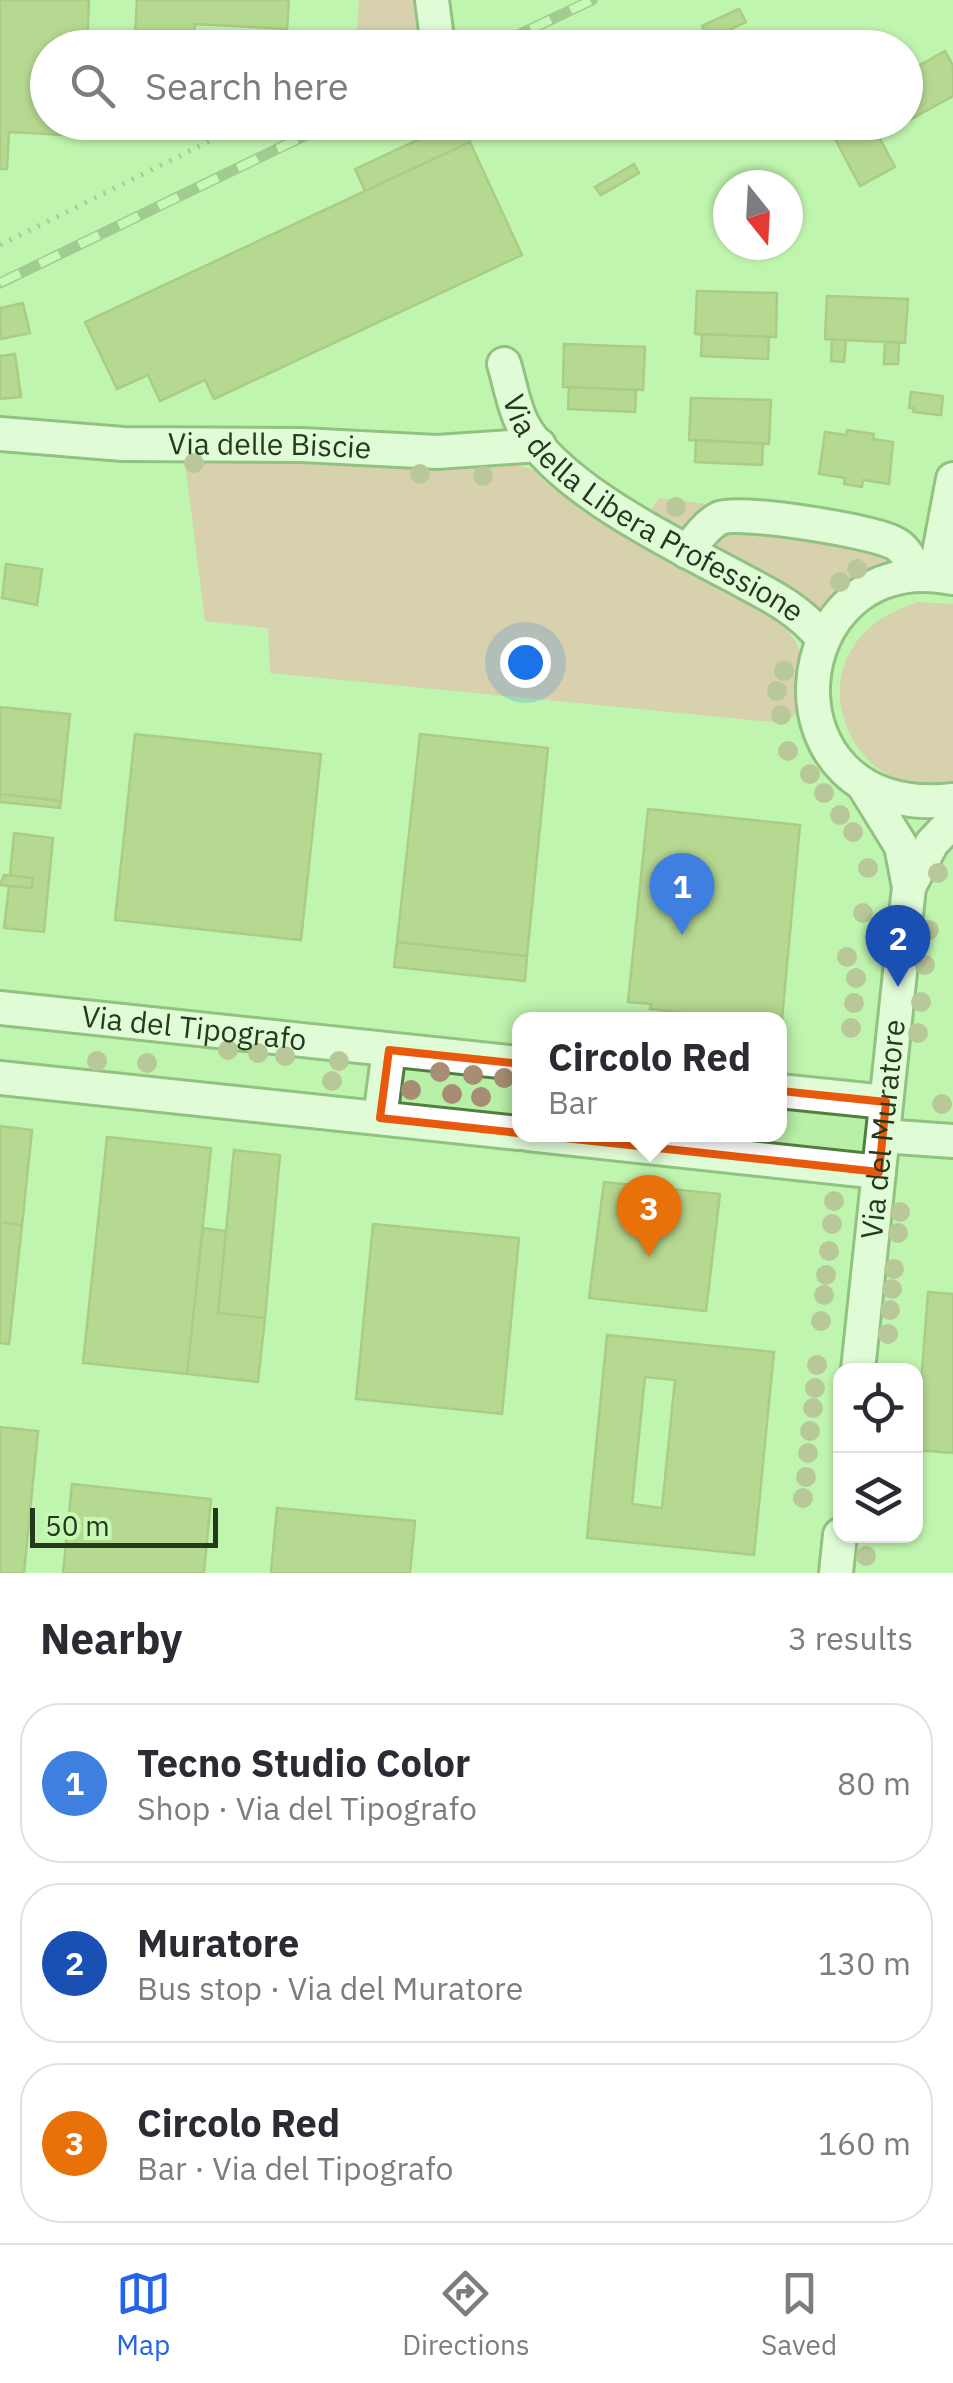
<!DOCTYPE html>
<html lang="en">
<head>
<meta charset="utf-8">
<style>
  :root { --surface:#fff; --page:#f2f2f3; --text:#2b2b33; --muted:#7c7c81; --line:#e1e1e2; --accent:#2563eb }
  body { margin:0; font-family:"IBM Plex Sans",sans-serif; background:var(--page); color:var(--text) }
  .controls { position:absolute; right:30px; bottom:30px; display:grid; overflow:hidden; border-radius:20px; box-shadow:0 2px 8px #0004 }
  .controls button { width:90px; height:90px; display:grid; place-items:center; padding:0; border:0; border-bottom:2px solid var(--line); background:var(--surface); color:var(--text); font:50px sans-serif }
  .compass { position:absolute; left:713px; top:170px; width:90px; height:90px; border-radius:50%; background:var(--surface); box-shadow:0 2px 8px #0004; rotate:162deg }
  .scale { position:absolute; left:30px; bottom:25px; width:188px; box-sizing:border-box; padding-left:10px; border:5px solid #25391e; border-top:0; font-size:28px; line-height:35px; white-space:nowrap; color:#25391e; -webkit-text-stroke:8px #c7f9b6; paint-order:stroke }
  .you { position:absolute; left:525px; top:662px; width:35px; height:35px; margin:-25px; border:8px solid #fff; border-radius:50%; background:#1a73e8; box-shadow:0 0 0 15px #1a73e833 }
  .badge { display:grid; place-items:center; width:65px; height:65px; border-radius:50%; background:var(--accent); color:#fff; font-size:32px; font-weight:700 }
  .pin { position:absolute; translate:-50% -82px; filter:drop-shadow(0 2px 5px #0008) }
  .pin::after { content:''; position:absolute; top:52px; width:35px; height:30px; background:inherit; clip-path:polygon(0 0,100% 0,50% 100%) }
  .popup { position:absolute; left:512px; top:1012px; width:275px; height:130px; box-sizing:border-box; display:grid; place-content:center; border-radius:20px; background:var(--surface); filter:drop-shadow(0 2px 8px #0005); font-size:32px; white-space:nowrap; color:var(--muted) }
  .popup b { font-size:38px; color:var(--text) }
  .popup::after { content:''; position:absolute; left:50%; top:100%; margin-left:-20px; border:20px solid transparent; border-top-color:var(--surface) }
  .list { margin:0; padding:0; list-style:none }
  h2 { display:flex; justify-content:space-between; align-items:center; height:130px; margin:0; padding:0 40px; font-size:42px }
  h2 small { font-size:32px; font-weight:400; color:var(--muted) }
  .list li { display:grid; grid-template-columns:65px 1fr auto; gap:30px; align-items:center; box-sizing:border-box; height:160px; margin:0 20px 20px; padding:0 20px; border:2px solid var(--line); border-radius:40px }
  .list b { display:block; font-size:38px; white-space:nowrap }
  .list p { margin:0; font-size:32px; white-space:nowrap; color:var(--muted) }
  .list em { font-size:32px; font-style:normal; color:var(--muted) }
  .icon { flex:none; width:55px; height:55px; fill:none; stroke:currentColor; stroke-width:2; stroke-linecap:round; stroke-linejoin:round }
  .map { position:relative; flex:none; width:953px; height:1573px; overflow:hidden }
  .search { position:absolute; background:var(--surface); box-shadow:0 2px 8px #0004; left:30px; right:30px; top:30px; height:110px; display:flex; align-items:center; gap:25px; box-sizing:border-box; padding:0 35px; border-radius:55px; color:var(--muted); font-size:38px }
  .sheet { height:670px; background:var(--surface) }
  nav { display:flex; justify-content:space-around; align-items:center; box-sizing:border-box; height:140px; border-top:2px solid var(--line); background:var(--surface); font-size:28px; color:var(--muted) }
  nav a { display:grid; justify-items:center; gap:5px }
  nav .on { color:var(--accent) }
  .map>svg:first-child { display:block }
  .built { fill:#b9f0a7; fill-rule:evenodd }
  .green { fill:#eaa2a3 }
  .building { fill:#a3b266; stroke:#879549; stroke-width:2.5; fill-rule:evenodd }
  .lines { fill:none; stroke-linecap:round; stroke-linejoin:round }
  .minor-casing { stroke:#517e41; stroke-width:38 }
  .path { stroke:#7ca06f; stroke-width:5; stroke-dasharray:2.5 8; stroke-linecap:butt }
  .minor { stroke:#fff; stroke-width:32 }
  .rail-casing { stroke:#729466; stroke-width:11 }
  .rail { stroke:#c7f9b6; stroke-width:8; stroke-dasharray:22; stroke-linecap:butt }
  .tree { fill:#a78d73 }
  .marked { fill:none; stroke:#e8590c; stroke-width:8; stroke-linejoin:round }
  .labels { text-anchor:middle; stroke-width:8; stroke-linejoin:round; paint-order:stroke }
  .street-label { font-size:30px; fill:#25391e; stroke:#c7f9b6 }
</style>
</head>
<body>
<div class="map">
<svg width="953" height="1573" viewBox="0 0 953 1573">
  <rect width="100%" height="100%" fill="#c7f9b6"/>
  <path class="built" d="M0 0H953V1573H0ZM48 48H906V122H48ZM728 185H788V245H728ZM519 1020H779V1134H519ZM840 1370H916V1536H840Z"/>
  <path class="green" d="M359 0H416L420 34 393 47 356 48Z
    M184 455 506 462 534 470 547 484 771 613C810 651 804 659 802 711L782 723 270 673 268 628 205 621Z
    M659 498 722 506C689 534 686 534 649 513Z
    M726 524 877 549 889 564 827 612 713 547Z
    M918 602 953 604V781C852 814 776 646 918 602Z"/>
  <path class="building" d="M0 0H89L87 48H48V122H83L82 136 9 132 7 169H0Z
    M137 0H289L287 29 195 24 194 39 135 35Z
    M739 9 746 22 708 40 702 26Z
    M945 51 953 66V96L906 122V73Z
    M456 122H460L470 142 365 191 355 169Z
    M826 122H871L895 167 860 186Z
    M470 142 522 255 214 399 205 380 160 401 148 375 117 389 85 322Z
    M634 164 639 173 601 195 595 187Z
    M697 291 777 293 776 337 695 334Z
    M827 296 908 299 905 343 825 339Z
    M23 303 30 333 1 339 0 308Z
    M702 334 769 337 768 359 701 356Z
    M832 340H846L844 362 831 361Z
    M885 342H899L898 364H884Z
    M564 344 645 347 643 390 563 387Z
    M15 354 21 397 0 399V356Z
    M569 387 636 390 635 412 568 409Z
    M911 392 943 396 941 415 913 412 914 408H909Z
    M691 398 771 400 769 444 689 440Z
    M847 430 874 434 873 439 893 442 889 484 863 480 862 487 844 484 845 478 819 474 825 432 846 435Z
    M696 440 763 443 762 465 695 462Z
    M6 564 42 569 37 605 2 598Z
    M0 707 70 714 61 801 0 794Z
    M135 734 321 754 301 940 115 920Z
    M420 734 548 748 527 956 397 942Z
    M0 794 61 801 60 808 0 802Z
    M648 809 800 825 782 1019 758 1017V1020H743L650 1009 651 1004 628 1002Z
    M14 833 53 838 44 932 4 928 9 886 32 888 33 878 10 875Z
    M4 875 33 878 32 888 0 885Z
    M397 942 527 956 525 981 394 967Z
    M0 1126 32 1130 22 1225 0 1222Z
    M107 1137 211 1148 187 1374 83 1363Z
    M234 1150 280 1155 265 1318 218 1313Z
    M604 1182 720 1194 706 1311 589 1298Z
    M0 1222 22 1225 9 1344 0 1343Z
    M373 1224 519 1238 502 1414 356 1399Z
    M203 1228 226 1231 218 1313 265 1318 258 1382 187 1374Z
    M928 1292 953 1294V1453L916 1450Z
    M607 1335 774 1352 754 1555 587 1538ZM645 1377 675 1380 662 1508 632 1504Z
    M0 1427 38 1431 24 1573H0Z
    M72 1484 211 1499 204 1573H63Z
    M277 1508 415 1521 410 1573H271Z"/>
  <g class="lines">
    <defs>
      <g id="minor">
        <path d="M432 0 436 31"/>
        <path id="s1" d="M504 364C510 383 513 405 522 423 555 486 668 541 730 574 765 593 798 607 823 639"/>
        <path id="s2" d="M0 434 123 444 302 445 437 452 539 445"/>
        <path d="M687 552C695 541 707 524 720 518 741 510 875 531 896 544 907 550 912 564 918 575"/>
        <path d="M935 574 953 479"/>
        <path d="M953 578C778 544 755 822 953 800"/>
        <path d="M909 887 932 843 953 821"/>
        <path id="s3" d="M0 1008 519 1063"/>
        <path d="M0 1078 519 1133"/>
        <path d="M779 1091 886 1102"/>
        <path d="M380 1118 389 1050"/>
        <path d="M528 1134 879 1172"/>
        <path d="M883 1136 953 1141"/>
        <path id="s4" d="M858 1370 909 887 901 846 864 786"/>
        <path d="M836 1573 840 1535"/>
      </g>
    </defs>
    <use href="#minor" class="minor-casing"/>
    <path class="path" d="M0 245 248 122"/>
    <use href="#minor" class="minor"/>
    <defs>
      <path id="rail" d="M491 48 592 0
        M0 283 333 122"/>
    </defs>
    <use href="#rail" class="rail-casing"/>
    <use href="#rail" class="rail"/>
  </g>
  <g class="tree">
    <circle cx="194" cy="463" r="10"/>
    <circle cx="420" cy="474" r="10"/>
    <circle cx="483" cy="476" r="10"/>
    <circle cx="676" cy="507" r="10"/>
    <circle cx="857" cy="569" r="10"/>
    <circle cx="840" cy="582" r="10"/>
    <circle cx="784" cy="671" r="10"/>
    <circle cx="777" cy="691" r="10"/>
    <circle cx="781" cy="715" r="10"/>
    <circle cx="788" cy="751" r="10"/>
    <circle cx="810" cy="774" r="10"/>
    <circle cx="824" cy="793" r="10"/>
    <circle cx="840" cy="815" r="10"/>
    <circle cx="853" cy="832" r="10"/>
    <circle cx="868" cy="868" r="10"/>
    <circle cx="938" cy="873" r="10"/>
    <circle cx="863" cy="913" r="10"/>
    <circle cx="929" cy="930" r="10"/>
    <circle cx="847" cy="957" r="10"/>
    <circle cx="925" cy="965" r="10"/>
    <circle cx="856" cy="978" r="10"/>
    <circle cx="921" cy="1002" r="10"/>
    <circle cx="854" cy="1003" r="10"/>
    <circle cx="851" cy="1028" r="10"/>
    <circle cx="918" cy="1033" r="10"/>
    <circle cx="228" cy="1050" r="10"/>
    <circle cx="258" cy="1053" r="10"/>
    <circle cx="285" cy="1056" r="10"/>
    <circle cx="97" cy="1061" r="10"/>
    <circle cx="339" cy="1061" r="10"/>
    <circle cx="147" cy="1063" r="10"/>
    <circle cx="440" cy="1072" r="10"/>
    <circle cx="473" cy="1075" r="10"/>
    <circle cx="504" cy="1078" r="10"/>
    <circle cx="332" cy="1081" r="10"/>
    <circle cx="411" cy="1090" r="10"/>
    <circle cx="452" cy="1094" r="10"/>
    <circle cx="481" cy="1097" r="10"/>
    <circle cx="942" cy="1104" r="10"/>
    <circle cx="834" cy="1201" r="10"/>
    <circle cx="900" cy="1212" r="10"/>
    <circle cx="832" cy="1224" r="10"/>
    <circle cx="898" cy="1233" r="10"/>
    <circle cx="829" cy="1251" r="10"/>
    <circle cx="894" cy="1269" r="10"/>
    <circle cx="826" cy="1275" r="10"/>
    <circle cx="892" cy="1289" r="10"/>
    <circle cx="824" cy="1295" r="10"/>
    <circle cx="890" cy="1310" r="10"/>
    <circle cx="821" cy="1321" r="10"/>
    <circle cx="888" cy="1334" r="10"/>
    <circle cx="817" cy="1365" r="10"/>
    <circle cx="815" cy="1388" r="10"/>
    <circle cx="813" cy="1408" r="10"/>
    <circle cx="810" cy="1431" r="10"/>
    <circle cx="808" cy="1453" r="10"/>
    <circle cx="806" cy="1477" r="10"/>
    <circle cx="803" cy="1498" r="10"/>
    <circle cx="866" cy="1556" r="10"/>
  </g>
  <path d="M0 0H953V1573H0ZM389 1050 886 1102 879 1172 380 1118Z" fill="#c7f9b6" fill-opacity=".55" fill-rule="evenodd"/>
  <path class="marked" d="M389 1050 886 1102 879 1172 380 1118Z"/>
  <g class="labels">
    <g class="street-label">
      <text dy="10" stroke="none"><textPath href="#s2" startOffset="270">Via delle Biscie</textPath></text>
      <text dy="10" stroke="none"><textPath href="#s1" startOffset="218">Via della Libera Professione</textPath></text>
      <text dy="10" stroke="none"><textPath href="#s3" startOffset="195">Via del Tipografo</textPath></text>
      <text dy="10" stroke="none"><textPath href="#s4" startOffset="242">Via del Muratore</textPath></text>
    </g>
  </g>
</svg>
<div class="controls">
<button><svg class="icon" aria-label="locate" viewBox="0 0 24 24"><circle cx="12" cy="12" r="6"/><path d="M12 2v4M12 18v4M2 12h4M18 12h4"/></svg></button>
<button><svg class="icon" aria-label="layers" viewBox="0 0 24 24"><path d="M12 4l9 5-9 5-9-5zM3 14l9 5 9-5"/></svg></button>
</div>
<svg class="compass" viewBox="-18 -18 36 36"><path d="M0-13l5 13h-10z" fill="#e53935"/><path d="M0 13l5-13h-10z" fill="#7c7c81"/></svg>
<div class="scale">50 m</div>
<div class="you"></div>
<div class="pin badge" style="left:682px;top:935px;background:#3f7fe0">1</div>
<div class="pin badge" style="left:898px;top:987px;background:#1a4fb4">2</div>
<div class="pin badge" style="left:649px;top:1257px;background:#e8710a">3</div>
<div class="popup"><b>Circolo Red</b>Bar</div>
<div class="search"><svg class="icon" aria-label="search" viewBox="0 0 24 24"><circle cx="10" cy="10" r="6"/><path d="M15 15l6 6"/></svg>Search here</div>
</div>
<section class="sheet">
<h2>Nearby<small>3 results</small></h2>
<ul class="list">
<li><span class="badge" style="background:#3f7fe0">1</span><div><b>Tecno Studio Color</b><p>Shop · Via del Tipografo</p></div><em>80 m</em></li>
<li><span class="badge" style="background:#1a4fb4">2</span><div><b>Muratore</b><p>Bus stop · Via del Muratore</p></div><em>130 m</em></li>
<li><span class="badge" style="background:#e8710a">3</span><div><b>Circolo Red</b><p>Bar · Via del Tipografo</p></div><em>160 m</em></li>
</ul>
</section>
<nav>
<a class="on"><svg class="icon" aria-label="map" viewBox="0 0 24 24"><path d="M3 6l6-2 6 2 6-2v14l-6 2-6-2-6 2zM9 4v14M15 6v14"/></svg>Map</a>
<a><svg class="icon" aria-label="directions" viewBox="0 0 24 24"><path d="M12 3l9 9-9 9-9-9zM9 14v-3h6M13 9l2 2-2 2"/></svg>Directions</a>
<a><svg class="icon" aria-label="saved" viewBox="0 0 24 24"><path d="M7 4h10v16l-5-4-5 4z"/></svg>Saved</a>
</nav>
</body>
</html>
